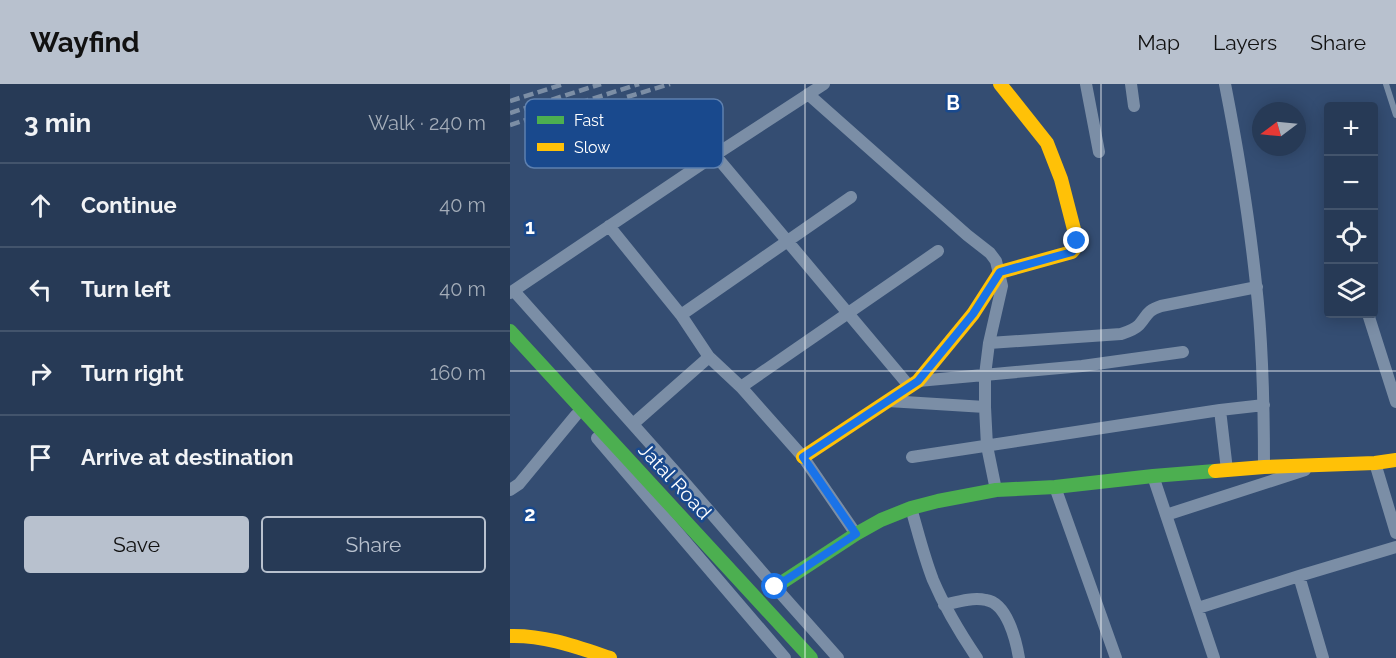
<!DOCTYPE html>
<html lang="en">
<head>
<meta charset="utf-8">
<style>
  :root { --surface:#273a56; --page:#334560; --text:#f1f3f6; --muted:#a4adb9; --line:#43546c; --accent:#b8c1ce }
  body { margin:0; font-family:Raleway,sans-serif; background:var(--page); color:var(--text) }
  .controls { position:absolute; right:18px; top:18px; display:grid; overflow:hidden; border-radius:6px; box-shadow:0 3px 15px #0003 }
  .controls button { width:54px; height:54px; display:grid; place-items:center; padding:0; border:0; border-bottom:2px solid var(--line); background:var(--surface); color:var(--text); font:30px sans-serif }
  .compass { position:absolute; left:742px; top:18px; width:54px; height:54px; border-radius:50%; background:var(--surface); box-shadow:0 3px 15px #0003; rotate:254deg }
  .stop { position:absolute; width:18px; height:18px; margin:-14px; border:4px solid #1a73e8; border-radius:50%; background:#fff }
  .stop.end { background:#1a73e8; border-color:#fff; box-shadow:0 2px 6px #0008 }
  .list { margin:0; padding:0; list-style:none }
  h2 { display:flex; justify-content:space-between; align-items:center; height:78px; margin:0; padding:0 24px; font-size:26px }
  h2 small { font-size:20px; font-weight:400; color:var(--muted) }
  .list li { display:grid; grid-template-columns:39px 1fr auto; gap:18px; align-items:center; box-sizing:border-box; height:84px; padding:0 24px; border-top:2px solid var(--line) }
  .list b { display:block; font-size:22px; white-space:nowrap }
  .list em { font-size:20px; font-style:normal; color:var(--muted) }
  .actions { display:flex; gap:12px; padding:18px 24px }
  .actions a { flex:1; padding:14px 0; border:2px solid var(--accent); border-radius:6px; text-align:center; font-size:21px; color:var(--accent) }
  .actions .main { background:var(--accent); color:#111 }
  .icon { flex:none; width:33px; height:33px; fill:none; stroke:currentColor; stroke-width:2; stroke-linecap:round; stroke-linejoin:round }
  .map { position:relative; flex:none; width:886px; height:574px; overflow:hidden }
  header { display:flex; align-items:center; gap:36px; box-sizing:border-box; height:84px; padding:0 30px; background:var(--accent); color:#111 }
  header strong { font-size:28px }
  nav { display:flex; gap:33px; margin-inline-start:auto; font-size:21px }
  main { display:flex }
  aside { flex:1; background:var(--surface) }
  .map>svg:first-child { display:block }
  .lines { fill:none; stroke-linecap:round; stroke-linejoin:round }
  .lane { stroke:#7b8ea6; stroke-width:6 }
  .street { stroke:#7b8ea6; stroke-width:12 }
  .fast { stroke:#4caf50; stroke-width:14 }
  .slow { stroke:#ffc107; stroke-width:14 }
  .rail { stroke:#7c8ea5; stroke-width:4.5; stroke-dasharray:10 4.5; stroke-linecap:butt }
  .route { stroke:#1a73e8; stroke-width:8 }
  .grid { fill:none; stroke:#fff; stroke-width:1.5; stroke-opacity:0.55 }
  .labels { text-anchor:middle; stroke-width:5; stroke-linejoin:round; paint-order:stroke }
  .street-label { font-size:20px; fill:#fff; stroke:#19498d }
  .key { fill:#19498d; stroke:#5e80af; stroke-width:1.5 }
  .key-label { font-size:16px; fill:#fff }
  .grid-label { font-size:20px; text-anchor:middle; font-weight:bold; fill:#fff; stroke:#19498d; stroke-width:5; stroke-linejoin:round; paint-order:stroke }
</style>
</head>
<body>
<header>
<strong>Wayfind</strong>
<nav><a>Map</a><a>Layers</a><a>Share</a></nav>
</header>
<main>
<aside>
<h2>3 min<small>Walk · 240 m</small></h2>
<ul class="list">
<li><svg class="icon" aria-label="ahead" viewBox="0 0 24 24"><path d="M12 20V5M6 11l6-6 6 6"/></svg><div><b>Continue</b></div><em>40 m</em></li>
<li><svg class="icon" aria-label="left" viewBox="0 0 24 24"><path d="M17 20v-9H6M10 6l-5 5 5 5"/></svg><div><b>Turn left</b></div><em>40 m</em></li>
<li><svg class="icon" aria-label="right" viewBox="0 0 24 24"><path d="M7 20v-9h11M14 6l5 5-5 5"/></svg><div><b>Turn right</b></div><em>160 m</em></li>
<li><svg class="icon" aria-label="arrive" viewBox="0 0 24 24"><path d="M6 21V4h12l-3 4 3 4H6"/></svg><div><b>Arrive at destination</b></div></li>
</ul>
<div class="actions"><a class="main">Save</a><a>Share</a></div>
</aside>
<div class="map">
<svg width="886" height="574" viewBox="0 0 886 574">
  <rect width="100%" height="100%" fill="#344d72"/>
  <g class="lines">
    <path class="lane" d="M876 0 886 31"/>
    <path class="street" d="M576 0 589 68
      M621 0 624 22
      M715 0C728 66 739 133 746 200 753 260 754 322 754 383
      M298 10 457 151 480 169 486 177 492 202 479 259 475 291V323L477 362 486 406
      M205 71 400 303
      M99 142 171 231 199 273 231 303 293 373 346 450
      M4 207 169 392 265 503 328 574
      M0 209 205 71 314 0
      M858 230 886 318
      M171 231 341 113
      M479 259 611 250C617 248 624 246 629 241 638 231 636 227 651 222L747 203
      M408 297 572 282 673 268
      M231 303 428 167
      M378 317 475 323
      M710 326 717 386
      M123 340 199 273
      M87 354 275 574
      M402 373 710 326 754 321
      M865 379 886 449
      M643 392 704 574
      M545 403 606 574
      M0 406 9 400 66 331
      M401 424C408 448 414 473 423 496 435 524 450 549 467 574
      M656 431 795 386
      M789 492 813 574
      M434 521C447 518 462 513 476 516 497 519 506 556 509 574
      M688 524 789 492 886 463"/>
    <path class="fast" d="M0 247 301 574
      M265 503 346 450 371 436 401 424 428 417 486 406 545 403 643 392 705 387"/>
    <path class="slow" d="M293 373 408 297 463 230 490 188 562 168 566 163 567 157 551 95 537 59 490 0
      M705 387 754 383 865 379 886 376
      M0 552C35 551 67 563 100 574"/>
    <path class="rail" d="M117 13 160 0
      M0 17 54 0
      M0 29 91 0
      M0 41 129 0"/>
  </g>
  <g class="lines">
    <path class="route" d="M265 503 346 450 293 373 408 297 463 230 490 188 562 168 566 163 567 157"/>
  </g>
  <path class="grid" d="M295 0V574M591 0V574M0 287H886"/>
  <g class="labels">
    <g class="street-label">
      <text transform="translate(165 397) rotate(47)" y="7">Jatal Road</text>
    </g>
  </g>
  <rect x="15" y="15" width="198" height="69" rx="9" class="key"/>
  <rect x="27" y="32" width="27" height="8" fill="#4caf50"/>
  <rect x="27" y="59" width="27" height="8" fill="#ffc107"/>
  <g class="key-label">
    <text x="64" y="42">Fast</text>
    <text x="64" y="69">Slow</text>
  </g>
  <g class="grid-label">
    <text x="443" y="26">B</text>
    <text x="20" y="150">1</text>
    <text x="20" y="437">2</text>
  </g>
</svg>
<div class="controls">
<button>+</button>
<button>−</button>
<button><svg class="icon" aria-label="locate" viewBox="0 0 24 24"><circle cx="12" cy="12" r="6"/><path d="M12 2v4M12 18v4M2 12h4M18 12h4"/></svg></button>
<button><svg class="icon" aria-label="layers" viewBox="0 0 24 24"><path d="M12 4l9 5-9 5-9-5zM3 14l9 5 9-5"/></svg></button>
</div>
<svg class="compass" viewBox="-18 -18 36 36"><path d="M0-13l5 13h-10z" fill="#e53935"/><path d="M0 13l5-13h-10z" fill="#a4adb9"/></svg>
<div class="stop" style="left:265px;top:503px"></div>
<div class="stop end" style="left:567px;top:157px"></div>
</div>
</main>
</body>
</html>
